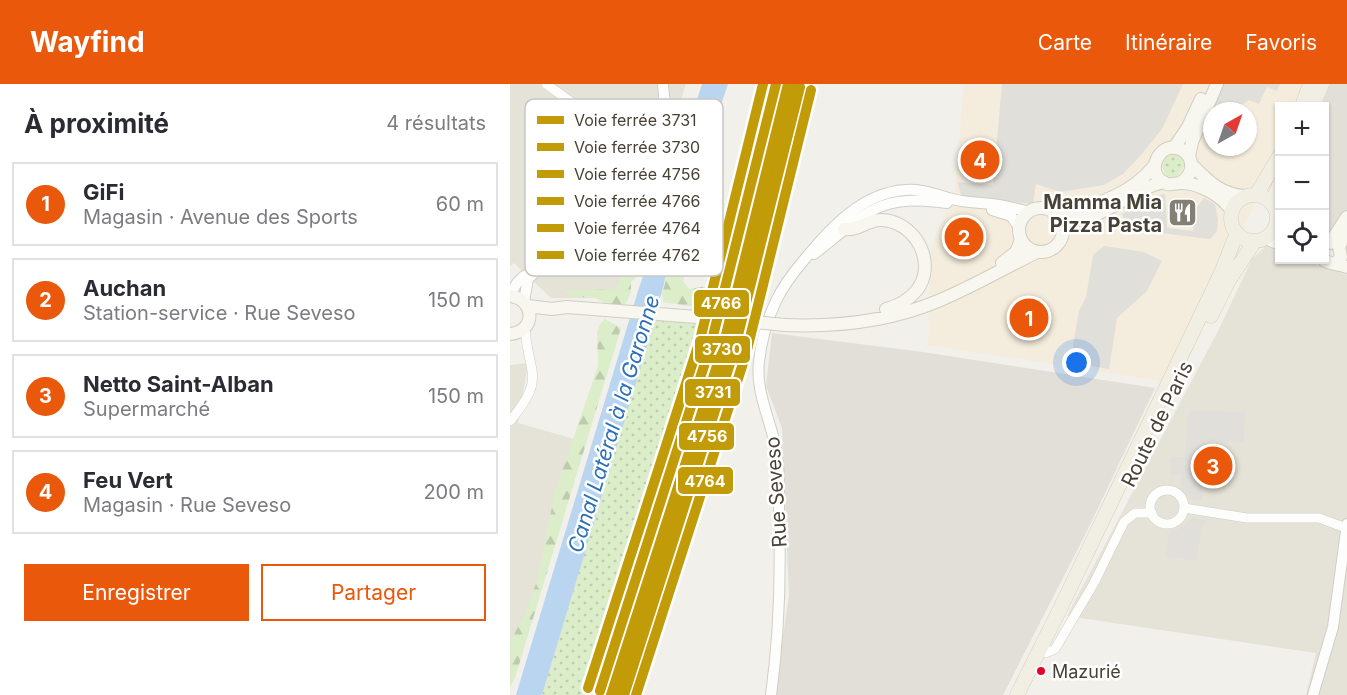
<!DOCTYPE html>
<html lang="fr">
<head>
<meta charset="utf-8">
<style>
  :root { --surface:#fff; --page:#f7f7f7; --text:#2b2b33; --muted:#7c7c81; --line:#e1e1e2; --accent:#ea580c }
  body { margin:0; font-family:Inter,sans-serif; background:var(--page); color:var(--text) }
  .controls { position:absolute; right:18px; top:18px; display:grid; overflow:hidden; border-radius:0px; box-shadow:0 2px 4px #0004 }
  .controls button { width:54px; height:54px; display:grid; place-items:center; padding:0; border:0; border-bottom:2px solid var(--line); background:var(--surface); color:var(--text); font:30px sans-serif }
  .compass { position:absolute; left:693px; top:18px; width:54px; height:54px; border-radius:50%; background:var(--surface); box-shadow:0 2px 4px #0004; rotate:40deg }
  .you { position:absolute; left:567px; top:279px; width:21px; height:21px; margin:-15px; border:4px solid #fff; border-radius:50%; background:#1a73e8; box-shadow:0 0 0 9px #1a73e833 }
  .badge { display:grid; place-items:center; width:39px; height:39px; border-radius:50%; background:var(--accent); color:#fff; font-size:20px; font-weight:700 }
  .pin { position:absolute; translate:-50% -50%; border:3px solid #fff; box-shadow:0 2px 6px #0006 }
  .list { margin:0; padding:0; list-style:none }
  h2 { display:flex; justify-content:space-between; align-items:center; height:78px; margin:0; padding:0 24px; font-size:26px }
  h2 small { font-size:20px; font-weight:400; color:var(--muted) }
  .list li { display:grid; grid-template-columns:39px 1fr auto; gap:18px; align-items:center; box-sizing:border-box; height:84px; margin:0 12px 12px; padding:0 12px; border:2px solid var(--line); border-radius:0px }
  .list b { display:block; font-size:22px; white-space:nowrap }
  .list p { margin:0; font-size:20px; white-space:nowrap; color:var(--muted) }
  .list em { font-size:20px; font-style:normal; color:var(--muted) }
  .actions { display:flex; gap:12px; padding:18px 24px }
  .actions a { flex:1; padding:14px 0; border:2px solid var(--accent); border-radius:0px; text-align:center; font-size:21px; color:var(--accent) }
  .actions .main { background:var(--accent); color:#fff }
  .icon { flex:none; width:33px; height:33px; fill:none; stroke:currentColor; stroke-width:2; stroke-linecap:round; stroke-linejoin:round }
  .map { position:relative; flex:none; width:837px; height:611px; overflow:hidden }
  header { display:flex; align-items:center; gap:36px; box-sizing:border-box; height:84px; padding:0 30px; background:var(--accent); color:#fff }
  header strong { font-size:28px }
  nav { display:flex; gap:33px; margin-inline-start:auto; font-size:21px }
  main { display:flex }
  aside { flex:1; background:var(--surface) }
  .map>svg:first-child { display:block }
  .residential { fill:#e5e2d7 }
  .commercial { fill:#f4eddd; fill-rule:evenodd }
  .industrial { fill:#e2dfd8 }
  .grass { fill:url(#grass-dots) }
  .forest { fill:url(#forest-firs) }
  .parking { fill:#e0dfda }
  .water { fill:#bad5f0 }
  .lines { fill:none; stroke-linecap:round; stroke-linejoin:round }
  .minor-casing { stroke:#cfcec8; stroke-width:10 }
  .tertiary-casing { stroke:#cfcec8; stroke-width:12 }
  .secondary-casing { stroke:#d1cec1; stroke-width:14 }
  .primary-casing { stroke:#d4ceb7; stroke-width:15 }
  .minor { stroke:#fdfdfc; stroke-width:9 }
  .tertiary { stroke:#fdfdfc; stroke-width:10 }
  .secondary { stroke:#f7f6ef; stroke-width:12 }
  .primary { stroke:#f1efe4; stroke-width:14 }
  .secondary-bridge-casing { stroke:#d1cec1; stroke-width:14; stroke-linecap:butt }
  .secondary-bridge { stroke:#f7f6ef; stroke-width:12 }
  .rail-1-casing { stroke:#fff; stroke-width:15 }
  .rail-2-casing { stroke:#fff; stroke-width:15 }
  .rail-3-casing { stroke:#fff; stroke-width:15 }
  .rail-4-casing { stroke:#fff; stroke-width:15 }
  .rail-5-casing { stroke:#fff; stroke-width:15 }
  .rail-6-casing { stroke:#fff; stroke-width:15 }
  .rail-1 { stroke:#c29b08; stroke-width:10 }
  .rail-2 { stroke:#c29b08; stroke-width:10 }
  .rail-3 { stroke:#c29b08; stroke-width:10 }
  .rail-4 { stroke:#c29b08; stroke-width:10 }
  .rail-5 { stroke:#c29b08; stroke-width:10 }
  .rail-6 { stroke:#c29b08; stroke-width:10 }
  .bus-dot { fill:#e4002b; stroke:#fff; stroke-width:2 }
  .labels { text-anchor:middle; stroke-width:5; stroke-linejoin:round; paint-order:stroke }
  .bus-label { font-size:18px; fill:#484236; stroke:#fff; text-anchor:start }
  .poi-label { font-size:20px; font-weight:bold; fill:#484236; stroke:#fff; text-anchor:end }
  .street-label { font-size:20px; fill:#484236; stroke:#fff }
  .water-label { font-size:21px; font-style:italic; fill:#2b6fb7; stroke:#fff }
  .key { fill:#fff; stroke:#c8c6c3; stroke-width:1.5 }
  .key-label { font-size:16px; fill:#484236 }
  .line-badge { stroke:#fff; stroke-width:2 }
  .badge-label { font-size:16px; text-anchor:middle; font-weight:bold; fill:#fff }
</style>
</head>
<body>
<header>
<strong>Wayfind</strong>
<nav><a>Carte</a><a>Itinéraire</a><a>Favoris</a></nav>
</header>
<main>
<aside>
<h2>À proximité<small>4 résultats</small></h2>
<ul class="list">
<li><span class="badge">1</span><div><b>GiFi</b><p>Magasin · Avenue des Sports</p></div><em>60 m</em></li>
<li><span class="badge">2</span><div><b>Auchan</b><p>Station-service · Rue Seveso</p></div><em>150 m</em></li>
<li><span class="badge">3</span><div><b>Netto Saint-Alban</b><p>Supermarché</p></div><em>150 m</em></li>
<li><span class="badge">4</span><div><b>Feu Vert</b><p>Magasin · Rue Seveso</p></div><em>200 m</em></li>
</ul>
<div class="actions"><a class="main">Enregistrer</a><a>Partager</a></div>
</aside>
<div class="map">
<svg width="837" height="611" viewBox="0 0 837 611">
  <defs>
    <pattern id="grass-dots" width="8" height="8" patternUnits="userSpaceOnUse" patternTransform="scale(1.5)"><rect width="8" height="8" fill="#dcedca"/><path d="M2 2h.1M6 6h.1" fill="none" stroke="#beccae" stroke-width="1.8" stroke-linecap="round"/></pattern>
    <pattern id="forest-firs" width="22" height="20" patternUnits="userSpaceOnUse" patternTransform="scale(1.5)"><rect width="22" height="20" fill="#dcedca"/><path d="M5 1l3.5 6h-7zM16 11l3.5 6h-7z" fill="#beccae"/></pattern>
  </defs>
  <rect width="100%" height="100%" fill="#f1f0ea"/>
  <path class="residential" d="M0 0H176L163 41 144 86 109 214H41L4 179 0 182Z
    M756 162 769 167 770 176H794L837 191V611H796L806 569 557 532 707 249 742 175Z
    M18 279 8 339 64 355 20 530 0 595V281Z"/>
  <path class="commercial" d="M454 0H800L792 22H770L769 71 658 298 418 261 421 163 444 111ZM702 27H738V63H702Z"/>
  <path class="industrial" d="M820 0H837V175L815 163 814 22H811Z
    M262 249 413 268 645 304 578 445 493 611H264L279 512 272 344 256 302Z"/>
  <path class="grass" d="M663 70 671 73 675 81 668 89 669 93 662 94 655 90 652 82 655 74Z
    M146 230 217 236 97 611H32Z"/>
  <path class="forest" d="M121 139 134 141 139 149 133 187 121 198V209L115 221 97 220 85 214 59 212 55 207 104 205C122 183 110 171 105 147Z
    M179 160 186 165 179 174 173 197 179 205 198 202 204 218 192 224 153 218 152 210 162 174Z
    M95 235 111 244 5 594 0 603V558L14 532 27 497 45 408 83 297 88 281 87 248 90 240Z"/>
  <path class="parking" d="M492 0H673L652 45 631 71 613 90 594 101 550 108 526 100 523 120 452 113 447 98 483 101Z
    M714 0H770L767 7 757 3 749 20 739 16 733 20 710 22 705 20Z
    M655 110 657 144 683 147 686 124 694 114 705 120 708 137 707 147 700 155 634 147 617 141 612 130 645 112Z
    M594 162 634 168 652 177 637 207 607 234 599 285 565 279 563 261 569 227 576 213 583 171Z
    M680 327 735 328 734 358 694 357 692 417 680 415 671 404V391H660L661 373H675L677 333Z
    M683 434 697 436V438L692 442 686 477 656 472 659 450 673 442Z"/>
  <path class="water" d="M192 0H218L167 149 143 242 32 611H6L128 207 148 149 161 97Z"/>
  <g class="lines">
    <defs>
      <path id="minor" d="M36 0 134 70 149 78 155 79
        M0 337C37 293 18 291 15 244
        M640 423a17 17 0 1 1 34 0a17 17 0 1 1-34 0Z
        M674 424 737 434H809L836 444
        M530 566 536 569 545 565 584 499 614 438 625 429H642"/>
      <path id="tertiary" d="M482 126 501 132 509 143
        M304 170C354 131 368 108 437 119
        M0 210 7 199 14 192C39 181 62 166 86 152 103 142 128 132 140 116 164 83 156 38 153 0
        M14 217 18 195 23 190
        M261 611C269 552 271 494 269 434 269 413 270 392 267 371 263 340 245 310 249 278 251 258 257 236 266 217 273 202 283 189 294 176 320 144 352 109 395 106 416 104 432 114 452 117 464 119 477 119 489 121 499 123 509 125 520 128
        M803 611 823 543 837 440"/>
      <path id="secondary" d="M664 64 678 43 691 15
        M679 73 682 58 707 0
        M681 80C698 97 711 111 736 112
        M670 99C677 95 682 89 681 80 681 76 678 71 675 68 653 50 630 90 657 100 662 101 666 99 671 99 690 99 712 112 722 127
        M509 146a22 22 0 1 1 44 0a22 22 0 1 1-44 0Z
        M544 130C581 124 620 112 644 82
        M767 136 770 140
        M334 145C350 148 361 130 383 138 410 147 425 182 407 206 399 216 388 222 376 225
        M552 146C560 137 571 136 582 132 607 123 628 104 654 98
        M755 154 770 160
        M820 159 837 133
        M814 176C819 180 829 180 837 183
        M492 179 506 168 511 156
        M826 179 831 173 829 163 837 146
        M0 212C26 215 26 248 0 250
        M18 222 42 225 57 223 213 235
        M275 241C326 243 381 237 428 217 462 203 494 184 527 168"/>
      <path id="primary" d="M792 22 800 0
        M803 22 812 0
        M721 134a23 23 0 1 1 46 0a23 23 0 1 1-46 0Z
        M746 111 770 71
        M762 119 770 99
        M701 232 718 198 745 157
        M507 611 550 525 711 189 727 149"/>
    </defs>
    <use href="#minor" class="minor-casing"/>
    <use href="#tertiary" class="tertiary-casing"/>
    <use href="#secondary" class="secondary-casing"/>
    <use href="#primary" class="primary-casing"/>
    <use href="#minor" class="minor"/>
    <use href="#tertiary" class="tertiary"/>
    <use href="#secondary" class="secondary"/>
    <use href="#primary" class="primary"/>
    <defs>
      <path id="secondary-bridge" d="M213 235 275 241"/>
    </defs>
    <use href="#secondary-bridge" class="secondary-bridge-casing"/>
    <use href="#secondary-bridge" class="secondary-bridge"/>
    <defs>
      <path id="rail-1" d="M105 611 209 289 228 222 282 0"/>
      <path id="rail-2" d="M101 611 213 263 278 0"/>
      <path id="rail-3" d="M114 611 224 267 290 3"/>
      <path id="rail-4" d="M90 607 201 260 266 0"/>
      <path id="rail-5" d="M126 611 236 270 301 6"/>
      <path id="rail-6" d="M78 604 190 256 253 0"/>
    </defs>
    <use href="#rail-1" class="rail-1-casing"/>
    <use href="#rail-2" class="rail-2-casing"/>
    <use href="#rail-3" class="rail-3-casing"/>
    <use href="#rail-4" class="rail-4-casing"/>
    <use href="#rail-5" class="rail-5-casing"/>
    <use href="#rail-6" class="rail-6-casing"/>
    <use href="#rail-1" class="rail-1"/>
    <use href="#rail-2" class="rail-2"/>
    <use href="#rail-3" class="rail-3"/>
    <use href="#rail-4" class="rail-4"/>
    <use href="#rail-5" class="rail-5"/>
    <use href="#rail-6" class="rail-6"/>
  </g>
  <defs>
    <symbol id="restaurant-square" viewBox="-11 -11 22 22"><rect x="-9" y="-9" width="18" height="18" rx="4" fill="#837f75" stroke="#fff"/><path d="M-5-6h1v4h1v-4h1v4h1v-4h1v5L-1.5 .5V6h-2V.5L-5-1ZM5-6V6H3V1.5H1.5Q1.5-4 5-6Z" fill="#fff"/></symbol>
  </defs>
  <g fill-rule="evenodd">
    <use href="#restaurant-square" x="656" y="112" width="33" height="33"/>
  </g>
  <circle class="bus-dot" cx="531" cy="587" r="5"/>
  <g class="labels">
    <g class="bus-label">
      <text x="542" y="594">Mazurié</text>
    </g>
    <g class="poi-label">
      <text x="652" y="125">Mamma Mia<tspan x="652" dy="23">Pizza Pasta</tspan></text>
    </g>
    <g class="street-label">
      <text transform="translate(647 340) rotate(-64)" y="7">Route de Paris</text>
      <text transform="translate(266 408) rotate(-94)" y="7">Rue Seveso</text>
    </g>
    <g class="water-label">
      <text transform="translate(104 340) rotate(-73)" y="7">Canal Latéral à la Garonne</text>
    </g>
  </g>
  <rect x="15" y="15" width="198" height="177" rx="9" class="key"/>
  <rect x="27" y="32" width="27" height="8" fill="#c29b08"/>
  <rect x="27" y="59" width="27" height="8" fill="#c29b08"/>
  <rect x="27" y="86" width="27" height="8" fill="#c29b08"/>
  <rect x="27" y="113" width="27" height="8" fill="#c29b08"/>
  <rect x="27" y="140" width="27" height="8" fill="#c29b08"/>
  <rect x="27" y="167" width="27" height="8" fill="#c29b08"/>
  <g class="key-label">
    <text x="64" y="42">Voie ferrée 3731</text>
    <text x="64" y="69">Voie ferrée 3730</text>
    <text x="64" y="96">Voie ferrée 4756</text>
    <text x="64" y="123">Voie ferrée 4766</text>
    <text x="64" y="150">Voie ferrée 4764</text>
    <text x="64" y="177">Voie ferrée 4762</text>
  </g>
  <g class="line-badge">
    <rect x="183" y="205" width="57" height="29" rx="6" fill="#c29b08"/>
    <rect x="184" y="251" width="57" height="29" rx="6" fill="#c29b08"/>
    <rect x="174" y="294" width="57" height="29" rx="6" fill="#c29b08"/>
    <rect x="168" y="338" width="57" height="29" rx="6" fill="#c29b08"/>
    <rect x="167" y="382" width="57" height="29" rx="6" fill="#c29b08"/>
  </g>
  <g class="badge-label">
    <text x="211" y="225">4766</text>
    <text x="212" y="271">3730</text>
    <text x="203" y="314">3731</text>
    <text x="197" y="358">4756</text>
    <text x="195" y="403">4764</text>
  </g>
</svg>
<div class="controls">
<button>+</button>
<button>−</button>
<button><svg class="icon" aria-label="locate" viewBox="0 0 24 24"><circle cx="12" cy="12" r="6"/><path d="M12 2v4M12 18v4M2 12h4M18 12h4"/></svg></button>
</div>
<svg class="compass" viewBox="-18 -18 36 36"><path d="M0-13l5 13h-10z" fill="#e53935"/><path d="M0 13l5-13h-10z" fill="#7c7c81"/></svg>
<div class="you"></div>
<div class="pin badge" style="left:519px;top:234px">1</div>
<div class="pin badge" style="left:454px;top:153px">2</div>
<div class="pin badge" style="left:703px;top:382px">3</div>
<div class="pin badge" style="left:470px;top:76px">4</div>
</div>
</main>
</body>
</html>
